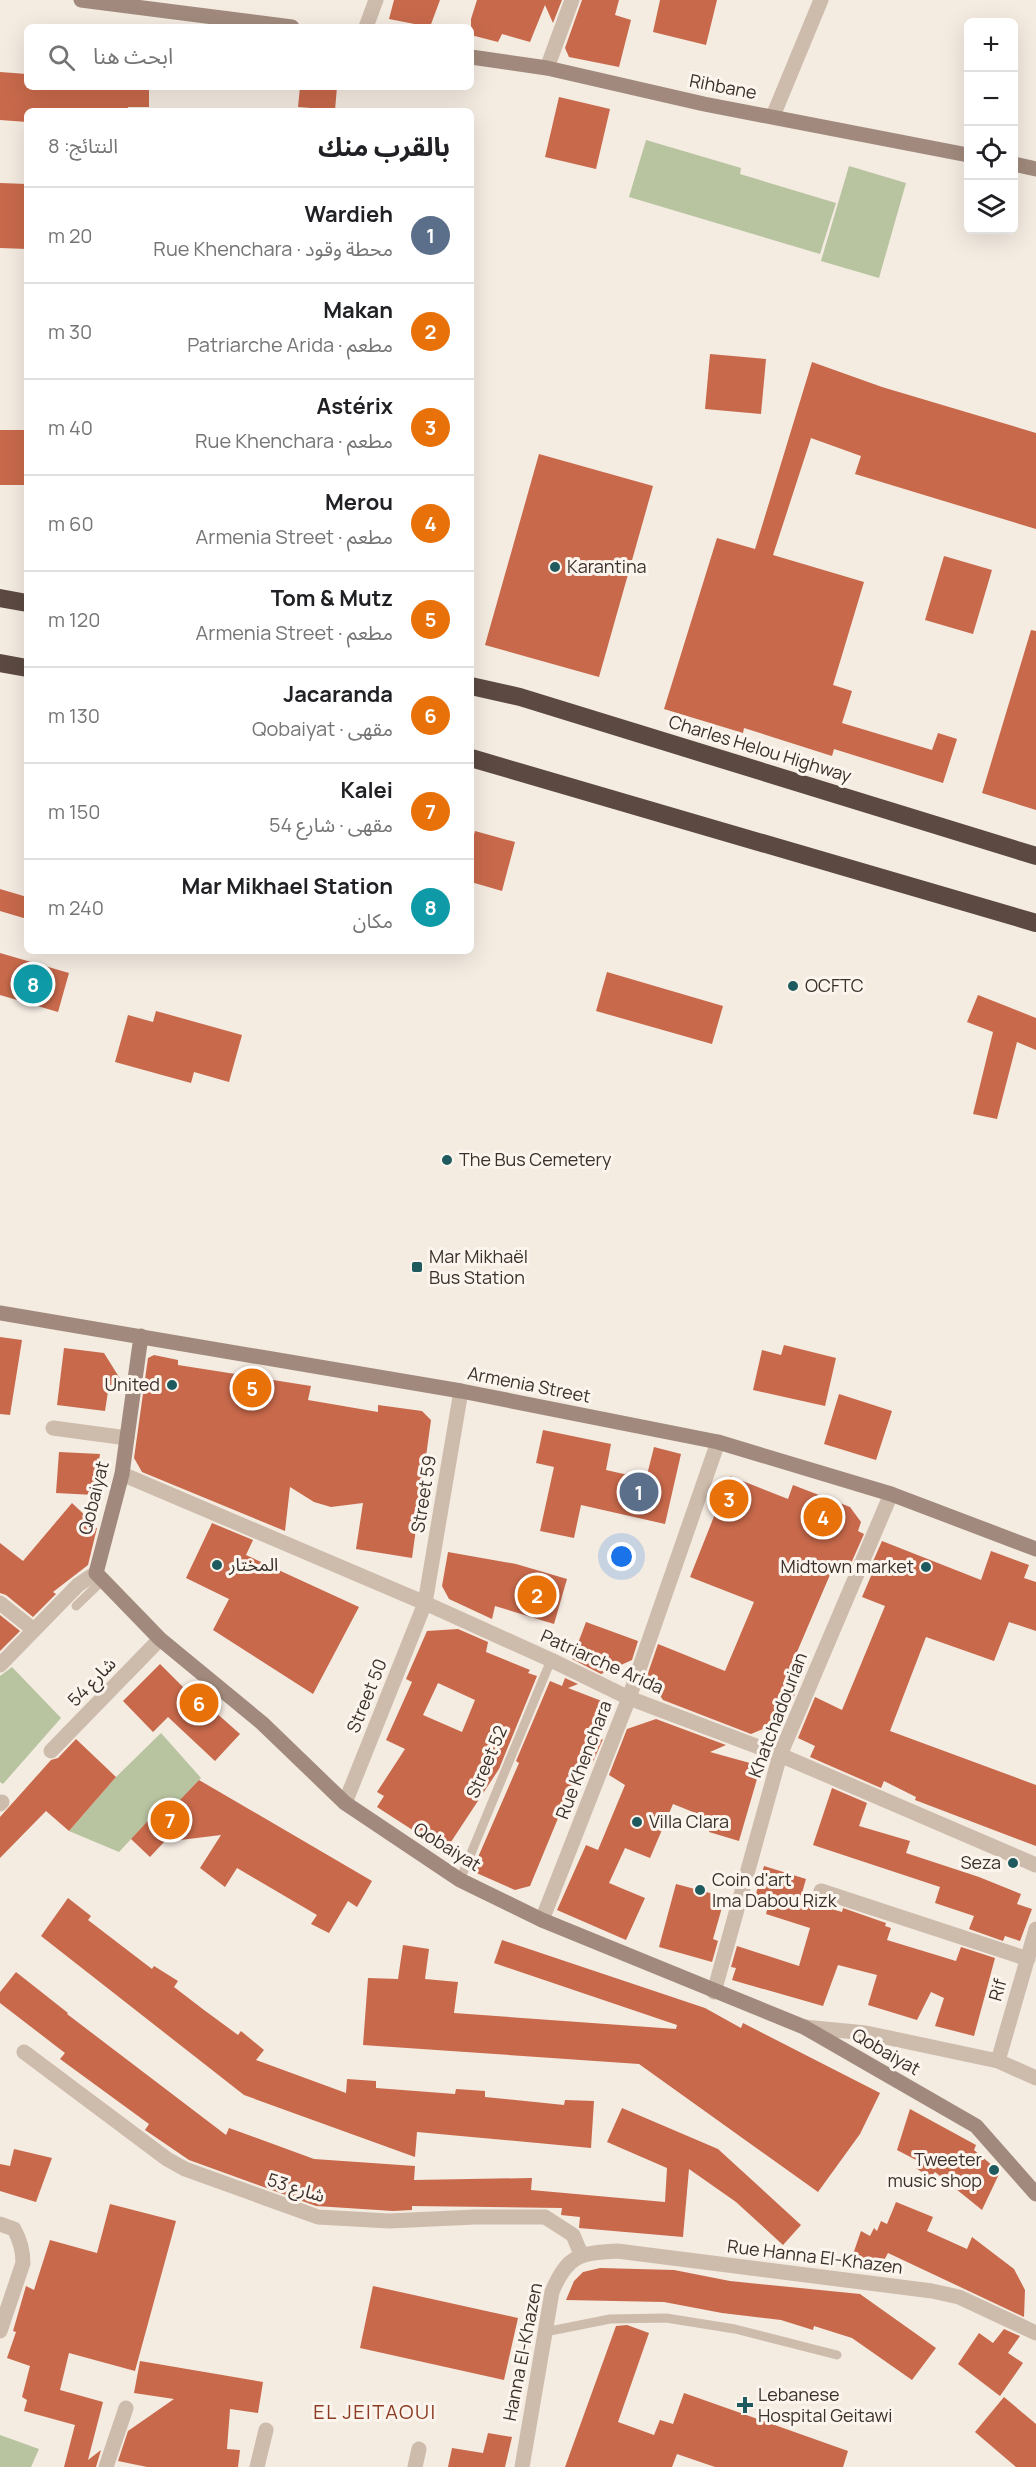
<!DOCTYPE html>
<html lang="ar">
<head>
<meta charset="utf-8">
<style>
  :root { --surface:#fff; --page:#f2f2f2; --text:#202124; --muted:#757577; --line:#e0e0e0; --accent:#b45309 }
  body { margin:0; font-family:Manrope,"Noto Sans Arabic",sans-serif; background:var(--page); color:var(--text); direction:rtl }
  .controls { position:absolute; right:18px; top:18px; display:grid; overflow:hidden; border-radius:9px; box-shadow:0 6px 24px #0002 }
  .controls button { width:54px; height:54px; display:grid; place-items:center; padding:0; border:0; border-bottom:2px solid var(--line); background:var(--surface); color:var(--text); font:30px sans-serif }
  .you { position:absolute; left:622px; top:1557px; width:21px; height:21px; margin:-15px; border:4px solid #fff; border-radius:50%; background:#1a73e8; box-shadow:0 0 0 9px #1a73e833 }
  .badge { display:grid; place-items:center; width:39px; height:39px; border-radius:50%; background:var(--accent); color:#fff; font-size:20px; font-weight:700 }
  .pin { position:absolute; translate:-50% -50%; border:3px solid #fff; box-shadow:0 2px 6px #0006 }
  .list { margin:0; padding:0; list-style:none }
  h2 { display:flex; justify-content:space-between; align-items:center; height:78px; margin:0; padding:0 24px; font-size:26px }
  h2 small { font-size:20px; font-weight:400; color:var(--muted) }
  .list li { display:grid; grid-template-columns:39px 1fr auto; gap:18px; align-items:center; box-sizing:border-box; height:96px; padding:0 24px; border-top:2px solid var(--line) }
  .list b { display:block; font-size:22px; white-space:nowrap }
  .list p { margin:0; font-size:20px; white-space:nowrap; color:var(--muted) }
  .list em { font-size:20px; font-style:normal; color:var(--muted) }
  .icon { flex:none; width:33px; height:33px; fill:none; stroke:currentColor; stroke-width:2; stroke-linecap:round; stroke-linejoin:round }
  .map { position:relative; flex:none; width:1036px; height:2467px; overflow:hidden; direction:ltr }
  .search { position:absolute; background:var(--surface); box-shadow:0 6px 24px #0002; left:24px; top:24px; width:450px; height:66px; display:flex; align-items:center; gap:15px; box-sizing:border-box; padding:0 21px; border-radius:9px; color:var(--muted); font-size:22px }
  .panel { position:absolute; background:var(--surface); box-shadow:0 6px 24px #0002; left:24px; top:108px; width:450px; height:846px; border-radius:9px; direction:rtl }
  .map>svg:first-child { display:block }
  .green { fill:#b8c4a0 }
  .building { fill:#c8694b; fill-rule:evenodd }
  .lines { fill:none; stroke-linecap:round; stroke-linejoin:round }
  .lane { stroke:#cdbbac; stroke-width:9 }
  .street { stroke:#cdbbac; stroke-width:15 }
  .secondary { stroke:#a18a7d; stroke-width:15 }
  .highway { stroke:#5c4a42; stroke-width:18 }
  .poi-dot { fill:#1f5a5e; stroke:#fbf5ee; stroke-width:2 }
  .labels { text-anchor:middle; stroke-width:6; stroke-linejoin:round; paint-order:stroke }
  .street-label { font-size:18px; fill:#3b302b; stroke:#fbf5ee }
  .poi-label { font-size:18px; fill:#3b302b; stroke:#fbf5ee; text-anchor:start }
  .neighbourhood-label { font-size:20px; letter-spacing:1.5px; fill:#8c3b22; stroke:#fbf5ee }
</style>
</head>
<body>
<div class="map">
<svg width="1036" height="2467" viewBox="0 0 1036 2467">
  <rect width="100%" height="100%" fill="#f4ebe1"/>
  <path class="green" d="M646 140 741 168 740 174 836 203 820 254 629 197Z
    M849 166 906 183 879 278 821 261Z
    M12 1667 61 1718 3 1784 0 1782V1676Z
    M161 1733 201 1778 177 1803 170 1797 119 1852 69 1831 116 1777Z
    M0 2435 39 2449 31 2467H0Z"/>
  <path class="building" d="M394 0H440L430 27 389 19Z
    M477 0H562L553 23 545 5 530 42 502 34 498 42 471 35V19Z
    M582 0H619L615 15 631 20 619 67 569 57 565 48Z
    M660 0H717L706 45 653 32Z
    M0 72 27 74V87H149V107H128V111H27V122L0 120Z
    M300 87H337L335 110 298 107Z
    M559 97 610 109 596 169 545 157Z
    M0 183 27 184V249L0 248Z
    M710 354 766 359 761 414 705 409Z
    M812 362 882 387 1036 433V529L855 474 861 456 811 438 773 555 864 582 833 685 852 691 842 723 932 750 938 733 957 739 943 783 834 749 832 756 744 728 743 733 664 709 717 538 755 549Z
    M0 430H27V485H0Z
    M539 454 653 486 599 677 485 645Z
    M944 556 992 570 973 634 925 620Z
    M1031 630 1036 631V810L982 793Z
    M475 831 515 842 502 891 471 882V846Z
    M0 889 27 897V919L0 911Z
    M0 953 69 973 58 1012 0 995Z
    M607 972 723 1006 712 1044 596 1011Z
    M978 995 1036 1018V1050L1017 1042 997 1119 973 1114 993 1032 967 1022Z
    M156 1011 242 1035 229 1082 194 1072 191 1083 115 1062 128 1015 153 1022Z
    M0 1337 22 1340 10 1415 0 1414Z
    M784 1345 836 1358 825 1406 753 1390 762 1350 781 1355Z
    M64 1348 104 1353 124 1385H109L105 1411 57 1405Z
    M154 1355 178 1360V1365L311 1386 308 1400 378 1412V1405L422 1411 431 1420 412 1558 356 1549 363 1503 331 1507 314 1502 290 1487 285 1531 142 1472 134 1458 148 1358Z
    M839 1394 892 1411 876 1460 824 1444Z
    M543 1430 611 1444 606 1470 646 1479 654 1447 681 1454 665 1524 581 1505 574 1538 540 1531 554 1467 536 1463Z
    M59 1452 100 1454 94 1495 56 1493Z
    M730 1476 788 1499 793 1485 850 1507 861 1522 858 1531 864 1534 849 1568 835 1563 785 1680 795 1684 793 1687 797 1689 784 1720 751 1734 663 1700 647 1676 658 1644 725 1671 754 1602 690 1577Z
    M72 1503 91 1521 90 1527 97 1528 88 1565 53 1592 56 1594 33 1617 6 1595 0 1593V1543L23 1561Z
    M212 1523 253 1540 246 1555 359 1607 313 1694 213 1630 229 1599 186 1578Z
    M882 1541 981 1580 991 1551 1029 1565 1024 1578 1036 1582V1631L1009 1622 994 1661 926 1637 890 1731 1036 1785V1846L915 1800 916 1797 884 1781 881 1788 810 1757 815 1746 798 1738 815 1697 842 1710 885 1606 862 1597 871 1576 867 1575Z
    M448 1552 516 1564 567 1579 554 1624 495 1606 492 1619 449 1599 442 1586Z
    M0 1615 20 1631 0 1651Z
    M586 1622 638 1641 632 1660 601 1674 572 1659Z
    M458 1629 488 1642 486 1652 530 1670 528 1673 537 1676 499 1769 445 1851 377 1807 384 1796 377 1792 405 1749 386 1740 412 1682 406 1679 427 1631ZM438 1683 475 1700 462 1732 423 1715Z
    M160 1664 201 1705 204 1702 240 1734 215 1761 168 1717 153 1732 123 1701Z
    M565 1678 578 1684 568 1688 607 1703 592 1743 603 1739 592 1764 584 1759 574 1783 573 1782 530 1886 515 1890 472 1871 519 1763 516 1761 550 1681 562 1686Z
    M656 1719 726 1745 710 1752 750 1763 757 1779 739 1841 709 1832 713 1820 673 1804 650 1858 625 1848 609 1883 645 1898 626 1940 557 1910 586 1845 598 1850 625 1785 609 1775 627 1729Z
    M76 1739 116 1777 69 1831 46 1811 0 1858V1817L51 1760 58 1758Z
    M199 1780 372 1881 357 1907 348 1901 329 1933 311 1924 317 1915 237 1868 225 1887 200 1868 221 1835 164 1842 150 1857 131 1839 170 1797 177 1803Z
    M832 1788 867 1803 859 1826 910 1841 906 1853 979 1877 1021 1894 1017 1904 1032 1909 1020 1941 1005 1936 1003 1941 969 1929 974 1916 935 1903 940 1887 813 1845Z
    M764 1866 806 1879 800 1900 842 1912 843 1908 886 1923 885 1926 891 1928 887 1940 956 1961 961 1947 995 1958 974 2036 935 2026 944 1998 931 1992 917 2020 868 2005 877 1975 838 1965 823 2006 732 1980 736 1968 731 1967 737 1946 799 1966 810 1928 766 1914 769 1902 755 1897Z
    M676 1884 725 1897 713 1939 718 1941 712 1962 659 1947Z
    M68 1898 91 1916 88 1920 152 1969 154 1966 178 1981 174 1987 204 2010 238 2035 241 2031 264 2050 256 2060 346 2093 347 2079 376 2081V2088L455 2094 456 2089 485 2091V2097L564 2105 565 2100 594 2101 591 2148 417 2132 415 2157 244 2095 41 1936Z
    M502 1940 705 2008 741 2028 743 2023 880 2093 860 2134 818 2192 639 2064 363 2045 368 1978 398 1979 403 1945 429 1949 425 1979 458 1982 454 2013 676 2029 677 2025 494 1963Z
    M16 1972 68 2013 67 2014 226 2135 229 2128 314 2159 415 2166 414 2180 532 2178 531 2190 665 2202 667 2168 607 2142 622 2108 718 2149 801 2225 783 2245 736 2202 689 2169 683 2237 579 2228 580 2217 561 2215 562 2208 412 2206V2210L393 2211 316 2206 189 2160 145 2130 149 2124 60 2059 65 2053 0 2003V1992Z
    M910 2109 976 2145 974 2150 1000 2172 982 2210 935 2172 930 2178 916 2168 920 2162 897 2150Z
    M14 2149 52 2158 36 2202 0 2191V2164L10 2166Z
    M896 2202 933 2217 927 2231 967 2249 972 2237 1014 2269 1025 2290 1024 2317 888 2253 878 2271 849 2266 861 2231 870 2236 874 2228 877 2231 881 2221 887 2224Z
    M110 2204 176 2221 135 2371 69 2353 60 2390 103 2402 88 2460 101 2450 96 2467H64L75 2425 24 2411 27 2400 22 2397 30 2366 7 2358 16 2332 13 2331 26 2286 34 2290 50 2240 97 2253Z
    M600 2268 674 2270 730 2281 860 2294 936 2348 912 2380 852 2338 814 2326 813 2330 781 2320 722 2313 664 2302 566 2300 574 2281 583 2272Z
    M373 2286 518 2318 504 2380 360 2348Z
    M627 2325 649 2333 618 2422 654 2435 660 2420 673 2424 684 2393 848 2451 843 2467H715L677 2454 672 2467H565L616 2326Z
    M1004 2329 1020 2336 1008 2353 1023 2363 1000 2396 958 2364 979 2333 993 2343Z
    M140 2361 263 2382 258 2413 230 2409 227 2449 240 2450 238 2467H147L118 2461 128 2431 174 2399 134 2393Z
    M1004 2397 1036 2424V2467H1016L975 2432Z
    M488 2433 512 2437 505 2467H448L452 2448 483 2453Z"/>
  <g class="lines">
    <path class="lane" d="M76 1606 103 1580
      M460 1880 551 1660
      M545 2332 610 2319 666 2318 735 2329 837 2355"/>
    <path class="street" d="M366 27 376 0
      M547 68 572 0
      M773 116 821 0
      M53 1428 127 1438
      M122 1474 425 1603 551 1660 629 1698 780 1755 1036 1865
      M0 1603 34 1630
      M0 1665 78 1585 96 1573
      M51 1751 160 1639
      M345 1803 425 1603 461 1391
      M0 1804 2 1802
      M821 1891 1028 1959
      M542 1920 629 1698 718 1442
      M714 1992 780 1755 891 1494
      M804 2027 866 2033 998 2061 1036 2078
      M24 2052 167 2159 185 2169 318 2217 389 2221 475 2217H545L573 2235 581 2254
      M998 2061 1036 1929
      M0 2224 14 2229C20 2240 23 2250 23 2263L0 2331
      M106 2467 126 2408
      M257 2467 266 2430
      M415 2467 419 2449
      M522 2467 552 2292C567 2255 580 2253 617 2251L932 2291 959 2297 1036 2333"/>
    <path class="secondary" d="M81 0 292 27
      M471 57 547 68 704 104 968 155
      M1014 164 1036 169
      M0 1313 461 1391 718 1442 891 1494 1036 1549
      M141 1336 122 1474 96 1573 160 1639 262 1723 345 1803 460 1880 542 1920 804 2027 976 2126 1036 2194"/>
    <path class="highway" d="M0 598 27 603
      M0 663 27 668
      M471 686 520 697 1036 856
      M471 758 1036 923"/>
  </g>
  <g class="poi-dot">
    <circle cx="555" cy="567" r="6"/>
    <circle cx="793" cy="986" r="6"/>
    <circle cx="447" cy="1160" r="6"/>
    <rect x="411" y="1261" width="12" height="12" rx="3"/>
    <circle cx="172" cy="1385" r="6"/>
    <circle cx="217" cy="1565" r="6"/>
    <circle cx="926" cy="1567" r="6"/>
    <circle cx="637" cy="1822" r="6"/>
    <circle cx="1013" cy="1863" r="6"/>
    <circle cx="700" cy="1890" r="6"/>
    <circle cx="994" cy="2170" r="6"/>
    <path d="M742 2396h6v6h6v6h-6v6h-6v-6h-6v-6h6z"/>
  </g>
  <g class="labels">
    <g class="street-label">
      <text transform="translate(723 87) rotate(11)" y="6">Rihbane</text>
      <text transform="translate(760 749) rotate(17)" y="6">Charles Helou Highway</text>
      <text transform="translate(529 1385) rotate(11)" y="6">Armenia Street</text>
      <text transform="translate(424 1494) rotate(-81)" y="6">Street 59</text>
      <text transform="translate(94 1498) rotate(-76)" y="6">Qobaiyat</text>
      <text transform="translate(602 1662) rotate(24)" y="6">Patriarche Arida</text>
      <text transform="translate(92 1682) rotate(-46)" y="6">شارع 54</text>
      <text transform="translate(367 1696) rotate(-68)" y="6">Street 50</text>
      <text transform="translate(778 1715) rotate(-69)" y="6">Khatchadourian</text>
      <text transform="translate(584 1760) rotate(-69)" y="6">Rue Khenchara</text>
      <text transform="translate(487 1762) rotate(-67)" y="6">Street 52</text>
      <text transform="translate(447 1847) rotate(32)" y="6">Qobaiyat</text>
      <text transform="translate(998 1990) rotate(-74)" y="6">Rif</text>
      <text transform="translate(886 2052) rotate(30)" y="6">Qobaiyat</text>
      <text transform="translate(296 2188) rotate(17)" y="6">شارع 53</text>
      <text transform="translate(815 2257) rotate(7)" y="6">Rue Hanna El-Khazen</text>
      <text transform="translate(523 2352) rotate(-79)" y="6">Hanna El-Khazen</text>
    </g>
    <g class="poi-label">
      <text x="567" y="573">Karantina</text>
      <text x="805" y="992">OCFTC</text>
      <text x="459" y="1166">The Bus Cemetery</text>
      <text x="429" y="1263">Mar Mikhaël<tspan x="429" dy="21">Bus Station</tspan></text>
      <text x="160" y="1391" text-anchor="end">United</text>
      <text x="229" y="1571">المختار</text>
      <text x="914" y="1573" text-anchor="end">Midtown market</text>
      <text x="649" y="1828">Villa Clara</text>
      <text x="1001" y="1869" text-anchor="end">Seza</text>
      <text x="712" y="1886">Coin d'art<tspan x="712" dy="21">Ima Dabou Rizk</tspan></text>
      <text x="982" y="2166" text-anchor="end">Tweeter<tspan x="982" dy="21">music shop</tspan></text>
      <text x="758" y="2401">Lebanese<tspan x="758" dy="21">Hospital Geitawi</tspan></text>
    </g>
    <g class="neighbourhood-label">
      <text x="375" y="2419">EL JEITAOUI</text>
    </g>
  </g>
</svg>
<div class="controls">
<button>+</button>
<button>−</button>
<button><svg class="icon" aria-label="locate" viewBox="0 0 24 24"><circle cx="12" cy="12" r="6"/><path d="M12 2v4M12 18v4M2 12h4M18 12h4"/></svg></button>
<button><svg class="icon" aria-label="layers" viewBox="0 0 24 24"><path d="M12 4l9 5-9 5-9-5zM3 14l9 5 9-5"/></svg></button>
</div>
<div class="you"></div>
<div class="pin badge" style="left:639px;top:1492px;background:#5c6f8a">1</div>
<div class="pin badge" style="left:537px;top:1595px;background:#e8710a">2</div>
<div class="pin badge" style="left:729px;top:1499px;background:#e8710a">3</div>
<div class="pin badge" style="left:823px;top:1517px;background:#e8710a">4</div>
<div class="pin badge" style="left:252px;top:1388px;background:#e8710a">5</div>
<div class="pin badge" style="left:199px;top:1703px;background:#e8710a">6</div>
<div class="pin badge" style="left:170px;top:1820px;background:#e8710a">7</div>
<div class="pin badge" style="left:33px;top:984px;background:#0f9aa8">8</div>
<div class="search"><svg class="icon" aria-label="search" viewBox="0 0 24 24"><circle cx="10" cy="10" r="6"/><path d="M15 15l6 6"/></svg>ابحث هنا</div>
<section class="panel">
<h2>بالقرب منك<small>النتائج: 8</small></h2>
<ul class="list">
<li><span class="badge" style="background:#5c6f8a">1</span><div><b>Wardieh</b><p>محطة وقود · Rue Khenchara</p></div><em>20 m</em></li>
<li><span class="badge" style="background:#e8710a">2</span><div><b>Makan</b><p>مطعم · Patriarche Arida</p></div><em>30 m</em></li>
<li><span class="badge" style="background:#e8710a">3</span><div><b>Astérix</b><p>مطعم · Rue Khenchara</p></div><em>40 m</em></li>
<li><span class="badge" style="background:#e8710a">4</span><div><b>Merou</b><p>مطعم · Armenia Street</p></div><em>60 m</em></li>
<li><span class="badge" style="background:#e8710a">5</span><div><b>Tom &amp; Mutz</b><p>مطعم · Armenia Street</p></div><em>120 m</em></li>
<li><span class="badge" style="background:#e8710a">6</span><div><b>Jacaranda</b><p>مقهى · Qobaiyat</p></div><em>130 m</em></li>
<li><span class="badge" style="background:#e8710a">7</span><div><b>Kalei</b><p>مقهى · شارع 54</p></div><em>150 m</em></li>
<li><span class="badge" style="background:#0f9aa8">8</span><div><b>Mar Mikhael Station</b><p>مكان</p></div><em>240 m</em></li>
</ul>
</section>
</div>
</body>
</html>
